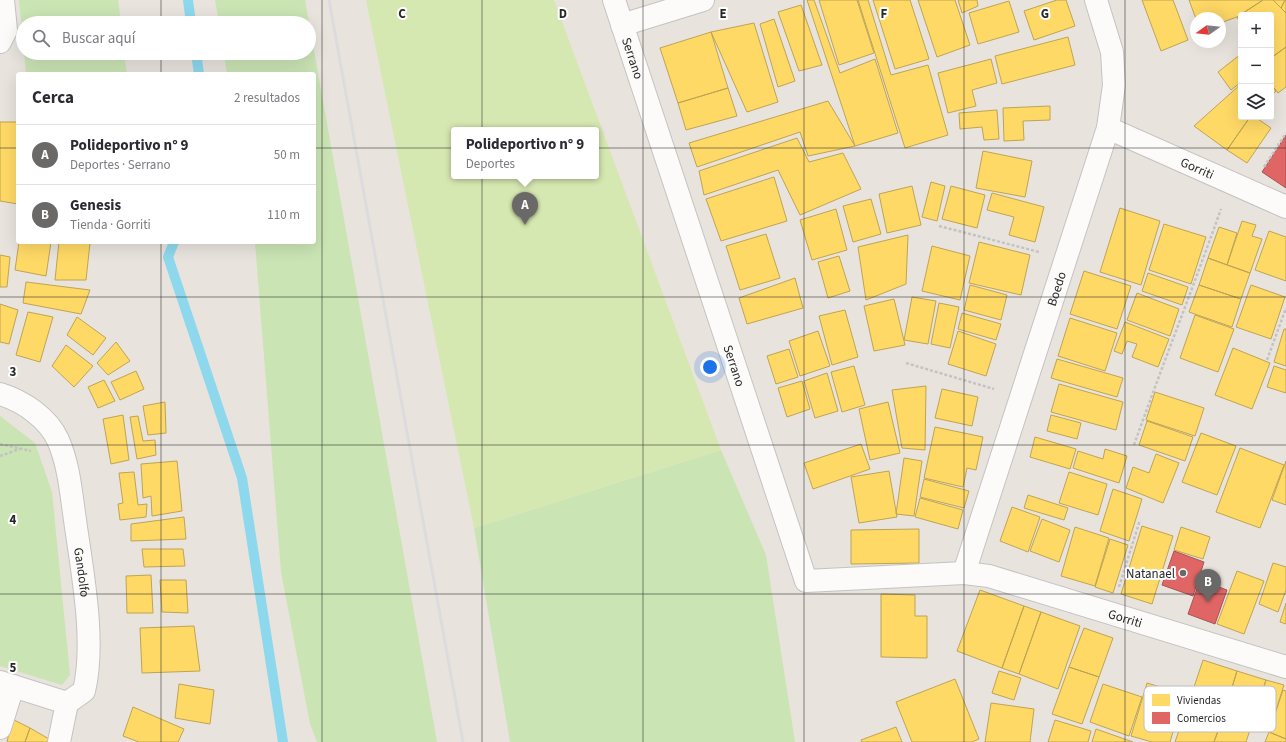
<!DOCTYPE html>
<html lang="es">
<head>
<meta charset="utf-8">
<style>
  :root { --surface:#fff; --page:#f2f2f3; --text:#2b2b33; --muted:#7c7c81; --line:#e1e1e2; --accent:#6b6967 }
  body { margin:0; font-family:"Source Sans 3",sans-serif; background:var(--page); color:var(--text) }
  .controls { position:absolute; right:12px; top:12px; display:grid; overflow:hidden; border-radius:4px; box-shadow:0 4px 16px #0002 }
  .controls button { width:36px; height:36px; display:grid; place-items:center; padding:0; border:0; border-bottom:1px solid var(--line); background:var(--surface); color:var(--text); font:20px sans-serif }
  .compass { position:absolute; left:1190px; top:12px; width:36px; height:36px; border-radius:50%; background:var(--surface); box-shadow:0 4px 16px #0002; rotate:255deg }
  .you { position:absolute; left:710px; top:367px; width:14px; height:14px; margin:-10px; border:3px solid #fff; border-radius:50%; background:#1a73e8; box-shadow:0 0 0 6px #1a73e833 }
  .badge { display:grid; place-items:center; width:26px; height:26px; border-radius:50%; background:var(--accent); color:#fff; font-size:13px; font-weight:700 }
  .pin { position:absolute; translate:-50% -33px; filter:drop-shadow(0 1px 2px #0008) }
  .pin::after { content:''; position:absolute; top:21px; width:14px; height:12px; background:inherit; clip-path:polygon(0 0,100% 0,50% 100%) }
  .popup { position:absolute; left:451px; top:127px; width:148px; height:52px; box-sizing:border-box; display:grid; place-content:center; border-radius:4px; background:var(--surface); filter:drop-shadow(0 1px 3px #0005); font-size:13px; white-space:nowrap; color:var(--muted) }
  .popup b { font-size:15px; color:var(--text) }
  .popup::after { content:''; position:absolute; left:50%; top:100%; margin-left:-8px; border:8px solid transparent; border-top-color:var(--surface) }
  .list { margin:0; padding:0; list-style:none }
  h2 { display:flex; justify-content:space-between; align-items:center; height:52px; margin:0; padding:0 16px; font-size:17px }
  h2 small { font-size:13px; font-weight:400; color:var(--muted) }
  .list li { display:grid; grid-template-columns:26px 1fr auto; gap:12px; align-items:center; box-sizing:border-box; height:60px; padding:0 16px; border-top:1px solid var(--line) }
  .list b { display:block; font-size:15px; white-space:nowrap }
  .list p { margin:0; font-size:13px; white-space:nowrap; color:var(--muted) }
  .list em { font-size:13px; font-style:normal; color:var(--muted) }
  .icon { flex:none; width:22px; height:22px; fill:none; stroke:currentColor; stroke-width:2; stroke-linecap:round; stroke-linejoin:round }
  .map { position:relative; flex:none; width:1286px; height:742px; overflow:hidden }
  .search { position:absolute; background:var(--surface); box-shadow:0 4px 16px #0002; left:16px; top:16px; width:300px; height:44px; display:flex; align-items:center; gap:10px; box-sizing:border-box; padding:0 14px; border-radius:22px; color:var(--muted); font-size:15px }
  .panel { position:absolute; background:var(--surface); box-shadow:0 4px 16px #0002; left:16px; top:72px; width:300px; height:172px; border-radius:4px }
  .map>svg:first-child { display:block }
  .green { fill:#cae4b4 }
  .pitch { fill:#d6e8b1; fill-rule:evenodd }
  .homes { fill:#ffd966; stroke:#bea453 }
  .shops { fill:#e06666; stroke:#a95353 }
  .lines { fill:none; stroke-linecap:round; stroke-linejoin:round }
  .stream { stroke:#8dd8ed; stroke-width:10 }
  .minor-casing { stroke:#c4c3c3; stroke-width:24 }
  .path { stroke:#c4c3c3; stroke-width:2.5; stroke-dasharray:3 2; stroke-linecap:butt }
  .minor { stroke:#fcfbfa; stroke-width:22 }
  .rail { stroke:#dcdcde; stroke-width:3 }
  .grid { fill:none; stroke:#282828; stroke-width:1; stroke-opacity:0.55 }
  .poi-dot { fill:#6b6967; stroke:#fff; stroke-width:1.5 }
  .labels { text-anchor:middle; stroke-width:4; stroke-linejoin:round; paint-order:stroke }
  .street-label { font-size:13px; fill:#282828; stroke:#fff }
  .poi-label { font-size:13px; fill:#282828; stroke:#fff; text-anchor:end }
  .key { fill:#fff; stroke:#bebebe; stroke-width:1 }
  .key-label { font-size:11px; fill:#282828 }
  .grid-label { font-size:13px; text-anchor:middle; font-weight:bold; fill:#282828; stroke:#fff; stroke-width:4; stroke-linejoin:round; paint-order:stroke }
</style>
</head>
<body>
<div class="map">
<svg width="1286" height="742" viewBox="0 0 1286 742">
  <rect width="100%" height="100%" fill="#e8e3dd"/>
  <path class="green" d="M19 0H118L121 23H23V39Z
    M215 0H305L437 742H317L310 724 281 572 255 242H314V74H227L224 53H309V23H219Z
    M24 53H124L127 74H26Z
    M0 416 35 443 52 492 70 675 62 685 0 666Z
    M721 450 766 555 795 742H510L474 528Z"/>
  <path class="pitch" d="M366 0H554L721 450 474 528ZM454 130H596V176H454Z"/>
  <path class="homes" d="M807 0H814L840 73 875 59 898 133 855 146Z
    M819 0H857L874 53 839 65Z
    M858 0H868L891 75 928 65 948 135 905 148Z
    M873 0H910L929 59 895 69Z
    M918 0H955L970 45 937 57Z
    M958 0H977L978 6 962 13Z
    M1057 0H1066L1075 26 1034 40 1024 11Z
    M1142 0H1173L1188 40 1161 51Z
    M1189 0H1263L1237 17 1220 23V18L1196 19Z
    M1263 0H1273L1286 13V47L1271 58V15H1241V25L1237 17Z
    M1273 0H1285L1281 8Z
    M1285 0H1286V13L1281 8Z
    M1009 1 1019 32 978 44 969 13Z
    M801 5 822 65 799 71 778 12Z
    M774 19 795 81 778 87 760 24Z
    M754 23 778 102 747 112 711 32Z
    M711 32 728 88 678 103 660 48Z
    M1068 37 1075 65 1002 84 995 56Z
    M1286 47V87L1278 93 1271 84V58Z
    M1241 54V82L1231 90 1218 72Z
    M991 59 997 83 972 90 976 106 948 113 938 73Z
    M1241 84V117H1250L1227 150 1194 126Z
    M1271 84 1276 91 1271 96Z
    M728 88 737 116 686 130 678 103Z
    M828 101 855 146 808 156 800 132 697 167 689 143Z
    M1050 106V120L1023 121 1024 140 1004 141 1003 108Z
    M997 110 999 139 984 140 982 127 960 129 959 113Z
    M1250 117H1255L1271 128 1247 163 1227 150Z
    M0 122H18V204L0 201Z
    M797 138 809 162 843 153 861 189 800 215 778 170 704 195 699 171Z
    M983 151 1032 161 1025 197 976 188Z
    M774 177 787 221 721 241 706 199Z
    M931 182 945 186 937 221 922 217Z
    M912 186 921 225 887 233 879 194Z
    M951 186 985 195 977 228 942 219Z
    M992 193 1044 207 1035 242 1009 235 1014 217 987 210Z
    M871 199 881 234 853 242 843 206Z
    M1120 208 1160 221 1141 285 1100 272Z
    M836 209 847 250 812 260 800 220Z
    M1242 221 1256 225 1252 236 1262 239 1250 273 1227 265Z
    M1164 224 1206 237 1191 284 1149 270Z
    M1219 227 1237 233 1227 265 1208 258Z
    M1269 231 1286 237V281L1255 270Z
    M766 234 780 278 740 290 726 246Z
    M908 235 906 284 866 300 858 247Z
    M19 242H51L46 276 15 270Z
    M59 242 90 243 86 280H55Z
    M979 242 1030 255 1021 295 969 283Z
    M932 246 970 256 960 300 922 291Z
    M0 255 10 257 7 287H0Z
    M839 256 850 291 828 298 818 262Z
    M1208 258 1250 273 1241 299 1199 285Z
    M1084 271 1131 286 1117 329 1070 314Z
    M1148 273 1188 287 1182 305 1142 291Z
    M795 278 803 308 747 324 739 298Z
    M26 282 90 290 81 314 23 303Z
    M970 285 1007 295 1001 320 964 310Z
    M1199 285 1241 299 1232 327 1189 312Z
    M1251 285 1285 297 1271 339 1236 327Z
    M1137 293 1179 309 1170 336 1127 320Z
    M912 297 936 301 928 344 904 340Z
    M894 299 905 345 874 351 864 306Z
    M939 303 959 307 950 348 931 344Z
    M0 304 18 310 9 344 0 342Z
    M845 310 858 357 832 365 819 316Z
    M28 312 53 317 40 362 16 355Z
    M962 313 1001 324 996 340 958 329Z
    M1195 315 1234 329 1218 372 1180 358Z
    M77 317 106 338 93 355 67 335Z
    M1070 318 1117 333 1105 371 1058 356Z
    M1125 322 1169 339 1158 367 1132 357 1137 344 1127 341 1122 354 1114 351Z
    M1284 329H1286V366L1274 362Z
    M818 331 830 366 800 376 789 341Z
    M958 331 996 344 986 376 948 364Z
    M116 342 130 361 108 375 97 363Z
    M66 345 93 366 74 387 52 366Z
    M1233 348 1270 363 1252 409 1215 395Z
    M789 349 798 377 776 384 767 356Z
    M1057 359 1123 378 1117 397 1051 378Z
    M854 366 865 405 842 412 831 372Z
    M1274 366 1286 370V393L1267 387Z
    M136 371 144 389 120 400 111 382Z
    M827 373 838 411 815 418 804 381Z
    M104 380 115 401 98 408 88 387Z
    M802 381 810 409 787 417 778 388Z
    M1059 384 1123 402 1116 430 1051 412Z
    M926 386 925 450 902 448 892 390Z
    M942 389 978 397 972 426 935 418Z
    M1155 392 1204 408 1195 436 1146 420Z
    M165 402 166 433 148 435 143 406Z
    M888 402 900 453 870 460 859 409Z
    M123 415 129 460 111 464 103 419Z
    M1051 415 1081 423 1077 439 1047 431Z
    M138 416 143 441 155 440 156 455 137 459 130 417Z
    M1147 421 1193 437 1185 461 1139 445Z
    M935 427 983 437 976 470 967 468 963 487 924 478Z
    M1201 433 1236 446 1217 495 1182 482Z
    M1035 437 1076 449 1070 469 1030 457Z
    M861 444 870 469 813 489 804 463Z
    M1240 448 1284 465 1260 528 1216 512Z
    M1105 449 1127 456 1119 483 1073 468 1078 451 1103 459Z
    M1156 454 1179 463 1163 503 1126 488 1133 467 1149 473Z
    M904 458 922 461 914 516 896 514Z
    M177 461 182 511 152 516 151 496 143 498 141 464Z
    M1286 461V505L1272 500Z
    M889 471 897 517 859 523 851 477Z
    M134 472 138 505 147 504 146 517 120 520 118 504 123 503 119 473Z
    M1069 472 1107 484 1098 515 1059 503Z
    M924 479 969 491 964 508 920 497Z
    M1113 489 1142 499 1129 541 1100 531Z
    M1028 495 1068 508 1064 520 1024 508Z
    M920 498 963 510 958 529 915 517Z
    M1012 507 1040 517 1028 552 1000 541Z
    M184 517 186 539 131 541V524Z
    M1042 519 1070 530 1059 562 1030 551Z
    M1142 526 1173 536 1152 604 1121 594Z
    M1075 527 1109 538 1095 586 1061 576Z
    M1181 527 1210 537 1203 559 1174 550Z
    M919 529V563L851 564V530Z
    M1110 539 1128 545 1113 593 1095 587Z
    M142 549H183L185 566 144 567Z
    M1273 563 1286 567V590L1278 612 1259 604Z
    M1237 571 1264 581 1244 634 1217 624Z
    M151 575 153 613H127L126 576Z
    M160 580H186L188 613 162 612Z
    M980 590 1024 606 1002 668 957 651Z
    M881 594 915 595V616H927V658L881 657Z
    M1286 603V624L1280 622Z
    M1024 606 1041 612 1019 674 1002 668Z
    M1041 612 1080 626 1058 689 1019 674Z
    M194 626 200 671 142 673 140 628Z
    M1084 628 1113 638 1099 677 1069 667Z
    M1203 660 1237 671 1223 717 1188 705Z
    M1069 667 1099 677 1082 724 1052 714Z
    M999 671 1021 678 1014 700 992 693Z
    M1237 671 1266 680 1251 727 1223 717Z
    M955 679 979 739 972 742H912L896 702Z
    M1266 680 1284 685 1269 732 1251 727Z
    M1147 683 1184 694 1170 742H1152L1131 736Z
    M179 684 214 690 210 724 175 718Z
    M1103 684 1142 697 1129 736 1090 722Z
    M1283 690 1286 691V739L1269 732Z
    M991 703 1034 709 1030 742H985Z
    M1188 705 1223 717 1214 742H1175Z
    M133 707 184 729 178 742H139L123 736Z
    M1223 717 1251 727 1246 742H1214Z
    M12 719 30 728 25 742H7Z
    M1055 720 1091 731 1088 742H1048Z
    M896 727 902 742H862L861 740Z
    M30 728 49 739 48 742H25Z
    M1096 729 1133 742H1092Z
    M1269 732 1286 739V742H1265Z"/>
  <path class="shops" d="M1286 135V188L1262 172Z
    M1174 551 1204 562 1193 596 1162 585Z
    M1200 580 1227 590 1215 624 1188 614Z"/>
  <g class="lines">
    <path class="stream" d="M188 0 191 23
      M196 53 199 74
      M174 242 168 257 242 478 283 742"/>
    <defs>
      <g id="minor">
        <path id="s1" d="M614 0 806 581 964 573 989 576 1286 667"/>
        <path d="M622 25 703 0"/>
        <path d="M0 42 6 30 3 0"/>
        <path id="s2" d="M1108 128 1286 207"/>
        <path id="s3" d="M0 394C23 401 48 418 58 440 69 465 71 493 75 520 82 571 96 641 84 691L67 703"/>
        <path id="s4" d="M964 573 1108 128 1114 85 1112 52 1096 0"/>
        <path d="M0 682 67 703"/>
        <path d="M0 728 13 686"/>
        <path d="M59 742 67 703"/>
      </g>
    </defs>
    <use href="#minor" class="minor-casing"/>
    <path class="path" d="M1264 167 1286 133
      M939 226 1039 252
      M1267 360 1286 308
      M906 363 994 389
      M0 444 31 451
      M1134 445C1162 366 1193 288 1221 209
      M0 456 20 449
      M1119 587 1140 520"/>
    <use href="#minor" class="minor"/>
    <path class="rail" d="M329 0 463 742"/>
  </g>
  <path class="grid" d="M161 0V23M322 0V742M482 0V742M643 0V742M804 0V742M964 0V742M1125 0V742M161 53V74M0 148H18M314 148H1286M161 242V742M0 297H1286M0 445H1286M0 594H1286"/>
  <circle class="poi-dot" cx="1183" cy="573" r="4"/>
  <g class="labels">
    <g class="street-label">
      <text dy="5" stroke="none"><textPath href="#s1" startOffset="61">Serrano</textPath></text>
      <text dy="5" stroke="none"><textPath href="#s2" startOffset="98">Gorriti</textPath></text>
      <text dy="5" stroke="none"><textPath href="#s4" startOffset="299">Boedo</textPath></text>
      <text dy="5" stroke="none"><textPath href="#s1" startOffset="385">Serrano</textPath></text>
      <text dy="5" stroke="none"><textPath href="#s3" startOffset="211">Gandolfo</textPath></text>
      <text dy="5" stroke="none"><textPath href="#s1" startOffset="938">Gorriti</textPath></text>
    </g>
    <g class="poi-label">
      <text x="1175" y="578">Natanael</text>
    </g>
  </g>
  <rect x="1144" y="686" width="132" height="46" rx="6" class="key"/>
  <rect x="1152" y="694" width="18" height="12" fill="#ffd966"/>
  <rect x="1152" y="712" width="18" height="12" fill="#e06666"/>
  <g class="key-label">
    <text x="1177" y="704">Viviendas</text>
    <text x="1177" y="722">Comercios</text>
  </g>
  <g class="grid-label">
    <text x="402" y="18">C</text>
    <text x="563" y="18">D</text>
    <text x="723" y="18">E</text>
    <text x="884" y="18">F</text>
    <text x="1045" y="18">G</text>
    <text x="13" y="376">3</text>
    <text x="13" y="524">4</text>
    <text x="13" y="672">5</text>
  </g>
</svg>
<div class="controls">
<button>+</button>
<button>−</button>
<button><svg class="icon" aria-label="layers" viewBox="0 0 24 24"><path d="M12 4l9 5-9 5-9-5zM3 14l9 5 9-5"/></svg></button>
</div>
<svg class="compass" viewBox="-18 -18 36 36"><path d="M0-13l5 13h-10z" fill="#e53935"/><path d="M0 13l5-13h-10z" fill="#7c7c81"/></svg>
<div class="you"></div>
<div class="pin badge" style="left:525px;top:225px">A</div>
<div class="popup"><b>Polideportivo n° 9</b>Deportes</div>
<div class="pin badge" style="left:1208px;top:602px">B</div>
<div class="search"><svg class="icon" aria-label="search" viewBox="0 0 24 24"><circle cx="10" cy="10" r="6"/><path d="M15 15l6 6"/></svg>Buscar aquí</div>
<section class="panel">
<h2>Cerca<small>2 resultados</small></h2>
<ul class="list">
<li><span class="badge">A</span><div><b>Polideportivo n° 9</b><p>Deportes · Serrano</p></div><em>50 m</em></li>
<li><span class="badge">B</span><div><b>Genesis</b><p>Tienda · Gorriti</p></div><em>110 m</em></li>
</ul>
</section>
</div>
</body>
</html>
